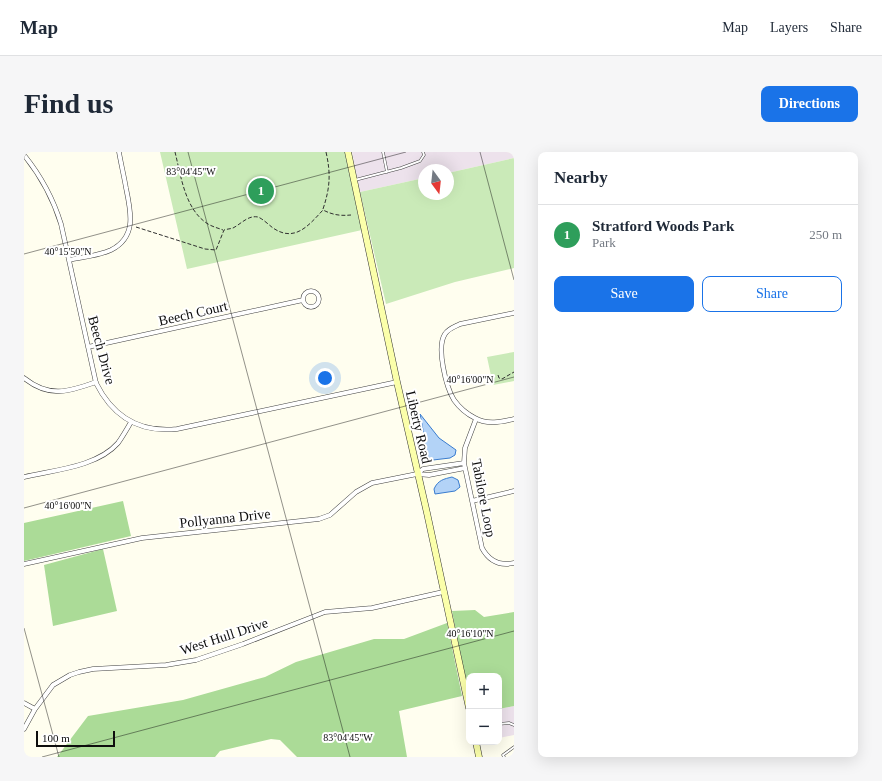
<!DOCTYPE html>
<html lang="en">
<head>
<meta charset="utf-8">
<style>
  :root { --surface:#fff; --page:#f6f6f7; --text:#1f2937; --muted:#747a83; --line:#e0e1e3; --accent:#1a73e8 }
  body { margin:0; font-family:Georgia,serif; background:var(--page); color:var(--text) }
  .controls { position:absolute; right:12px; bottom:12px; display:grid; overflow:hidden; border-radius:8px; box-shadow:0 4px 16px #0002 }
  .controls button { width:36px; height:36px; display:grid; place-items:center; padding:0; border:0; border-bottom:1px solid var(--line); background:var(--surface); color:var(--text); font:20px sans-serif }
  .compass { position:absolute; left:394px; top:12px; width:36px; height:36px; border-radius:50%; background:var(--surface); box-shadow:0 4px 16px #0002; rotate:165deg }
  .scale { position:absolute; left:12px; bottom:10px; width:79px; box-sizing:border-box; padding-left:4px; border:2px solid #0e0e0e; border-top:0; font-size:11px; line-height:14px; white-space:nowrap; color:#0e0e0e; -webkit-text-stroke:3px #fff; paint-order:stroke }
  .you { position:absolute; left:301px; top:226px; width:14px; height:14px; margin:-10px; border:3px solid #fff; border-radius:50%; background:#1a73e8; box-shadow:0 0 0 6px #1a73e833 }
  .badge { display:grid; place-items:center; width:26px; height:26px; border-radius:50%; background:var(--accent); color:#fff; font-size:13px; font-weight:700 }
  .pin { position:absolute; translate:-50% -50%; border:2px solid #fff; box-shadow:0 1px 4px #0006 }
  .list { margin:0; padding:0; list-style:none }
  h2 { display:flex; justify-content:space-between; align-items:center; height:52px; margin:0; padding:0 16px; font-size:17px }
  h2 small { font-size:13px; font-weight:400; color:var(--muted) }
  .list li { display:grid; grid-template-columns:26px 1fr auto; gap:12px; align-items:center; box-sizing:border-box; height:60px; padding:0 16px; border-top:1px solid var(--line) }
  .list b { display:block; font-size:15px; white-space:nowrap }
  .list p { margin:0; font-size:13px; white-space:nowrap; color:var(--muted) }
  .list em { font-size:13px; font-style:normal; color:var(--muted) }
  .actions { display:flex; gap:8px; padding:12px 16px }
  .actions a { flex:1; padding:9px 0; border:1px solid var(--accent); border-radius:8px; text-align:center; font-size:14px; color:var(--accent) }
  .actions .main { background:var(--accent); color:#fff }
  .map { position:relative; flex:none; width:490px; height:605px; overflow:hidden; border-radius:8px }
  header { display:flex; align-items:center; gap:24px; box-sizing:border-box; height:56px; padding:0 20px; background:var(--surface); border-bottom:1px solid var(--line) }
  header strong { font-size:19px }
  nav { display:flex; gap:22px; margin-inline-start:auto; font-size:14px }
  .intro { display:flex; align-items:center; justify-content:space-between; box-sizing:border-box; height:96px; padding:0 24px }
  h1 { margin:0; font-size:28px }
  .button { padding:10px 18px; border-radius:8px; background:var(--accent); color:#fff; font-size:14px; font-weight:700 }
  main { display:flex; gap:24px; padding:0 24px }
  aside { flex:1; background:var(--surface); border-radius:8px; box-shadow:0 4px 16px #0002 }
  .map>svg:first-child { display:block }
  .industrial { fill:#ede2ec }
  .green { fill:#caeab8 }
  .forest { fill:#abdb97 }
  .water { fill:#b3d3f7; stroke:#397ccf }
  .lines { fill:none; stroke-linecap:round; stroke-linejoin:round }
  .lane-casing { stroke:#414141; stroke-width:3 }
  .street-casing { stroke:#414141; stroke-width:5 }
  .secondary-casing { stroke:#303030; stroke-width:7 }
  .path { stroke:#303030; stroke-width:1; stroke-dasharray:4 2; stroke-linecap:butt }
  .lane { stroke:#fff; stroke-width:2 }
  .street { stroke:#fff; stroke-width:4 }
  .secondary { stroke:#fbffaa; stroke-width:6 }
  .ticks { fill:none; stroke:#0e0e0e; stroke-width:1; stroke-opacity:0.45 }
  .labels { text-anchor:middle; stroke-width:4; stroke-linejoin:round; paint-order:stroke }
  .street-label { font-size:14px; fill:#0e0e0e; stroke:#fff }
  .ticks-label { font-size:10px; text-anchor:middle; fill:#0e0e0e; stroke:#fff; stroke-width:4; stroke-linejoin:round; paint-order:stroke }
</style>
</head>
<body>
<header>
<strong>Map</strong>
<nav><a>Map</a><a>Layers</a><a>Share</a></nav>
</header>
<div class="intro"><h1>Find us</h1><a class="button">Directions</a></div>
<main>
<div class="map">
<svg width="490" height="605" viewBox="0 0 490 605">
  <rect width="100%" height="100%" fill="#fffeef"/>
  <path class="industrial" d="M328 0H490V6L424 21V18H400V26L336 40Z
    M490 554V583L475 586V557Z"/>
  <path class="green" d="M136 0H321L338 78 163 117Z
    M490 6V116L431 130 362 152 336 40 400 26V42H424V21Z
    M490 200V229L469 233 463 205Z"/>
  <path class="forest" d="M99 349 107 384 0 409V371Z
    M79 397 93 459 29 474 20 413Z
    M451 458 460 465 490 460V554L475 557V524H445V543L444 542 428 459Z
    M423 471 438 544 375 559 383 605H273L256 588 247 587 196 599 191 605H33L64 564 159 548 241 525 272 510 350 487H380Z"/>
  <path class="water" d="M396 262 415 286 432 298 431 303 426 306 409 308 404 305Z
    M428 325 434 328 436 335 431 339 411 342 410 337C414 328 420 327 428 325Z"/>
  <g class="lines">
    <defs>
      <path id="lane" d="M359 0 363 20
        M331 28 377 16 396 9 400 3 399 0
        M475 572 485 571 490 573
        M480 605 479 603 490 595"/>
      <path id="street" d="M0 3C17 24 29 46 37 72L72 231C89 265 115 281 153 277L373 230
        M45 108C58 105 74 104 87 98 113 85 107 60 102 36 100 24 97 12 95 0
        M279 147a8 8 0 1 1 16 0a8 8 0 1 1-16 0Z
        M490 161 436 172C430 175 424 177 421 182 412 195 422 235 430 248 435 255 443 262 451 266 463 273 477 270 490 267
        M64 195 279 148
        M0 226C25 246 44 240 72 230
        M452 267 441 296 440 311 458 396C465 409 476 414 490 411
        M393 322 399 317 440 311
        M0 325C30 318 73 315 94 291 99 284 103 277 107 270
        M448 349 490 339
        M0 412 118 386 295 367 306 363 332 340 348 331 393 322 405 323 441 316
        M0 551 11 557
        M0 577 11 557 29 533 46 523 55 520 69 517 142 513 172 508 219 492 301 460 348 456 419 440"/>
      <path id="secondary" d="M324 0 373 230 403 361 445 556
        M452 590 455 605"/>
    </defs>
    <use href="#lane" class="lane-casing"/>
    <use href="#street" class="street-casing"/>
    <use href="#secondary" class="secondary-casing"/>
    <path class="path" d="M151 0C157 24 161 58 184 72 189 75 194 76 199 78
      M299 57C306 36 307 22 302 0
      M112 75 181 97 192 98 200 78C203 77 206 77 209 76 217 72 224 63 234 65 239 67 245 73 249 76 271 91 285 73 299 58 309 63 316 64 327 63
      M474 223 475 226 478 227 490 220"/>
    <use href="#lane" class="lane"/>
    <use href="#street" class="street"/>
    <use href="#secondary" class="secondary"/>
  </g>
  <path class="ticks" d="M164 0 326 605M456 0 490 128M0 102 382 0M0 356 490 225M0 476 35 605M18 605 490 479"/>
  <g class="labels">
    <g class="street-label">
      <text transform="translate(169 161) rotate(-13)" y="5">Beech Court</text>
      <text transform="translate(78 198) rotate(75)" y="5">Beech Drive</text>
      <text transform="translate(395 275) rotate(77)" y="5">Liberty Road</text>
      <text transform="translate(460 346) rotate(79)" y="5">Tabilore Loop</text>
      <text transform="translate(201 366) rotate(-6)" y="5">Pollyanna Drive</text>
      <text transform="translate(200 484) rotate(-18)" y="5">West Hull Drive</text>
    </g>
  </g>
  <g class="ticks-label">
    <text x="167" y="23">83°04'45"W</text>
    <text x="44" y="103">40°15'50"N</text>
    <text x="446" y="231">40°16'00"N</text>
    <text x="44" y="357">40°16'00"N</text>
    <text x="446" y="485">40°16'10"N</text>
    <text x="324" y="589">83°04'45"W</text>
  </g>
</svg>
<div class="controls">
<button>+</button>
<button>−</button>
</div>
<svg class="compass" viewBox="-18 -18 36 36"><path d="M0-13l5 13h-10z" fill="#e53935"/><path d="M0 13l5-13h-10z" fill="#747a83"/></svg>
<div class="scale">100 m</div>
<div class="you"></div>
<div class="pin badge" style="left:237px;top:39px;background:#2e9e5b">1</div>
</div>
<aside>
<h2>Nearby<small></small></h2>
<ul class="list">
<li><span class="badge" style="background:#2e9e5b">1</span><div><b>Stratford Woods Park</b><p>Park</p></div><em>250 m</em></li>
</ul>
<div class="actions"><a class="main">Save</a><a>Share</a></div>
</aside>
</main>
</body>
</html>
